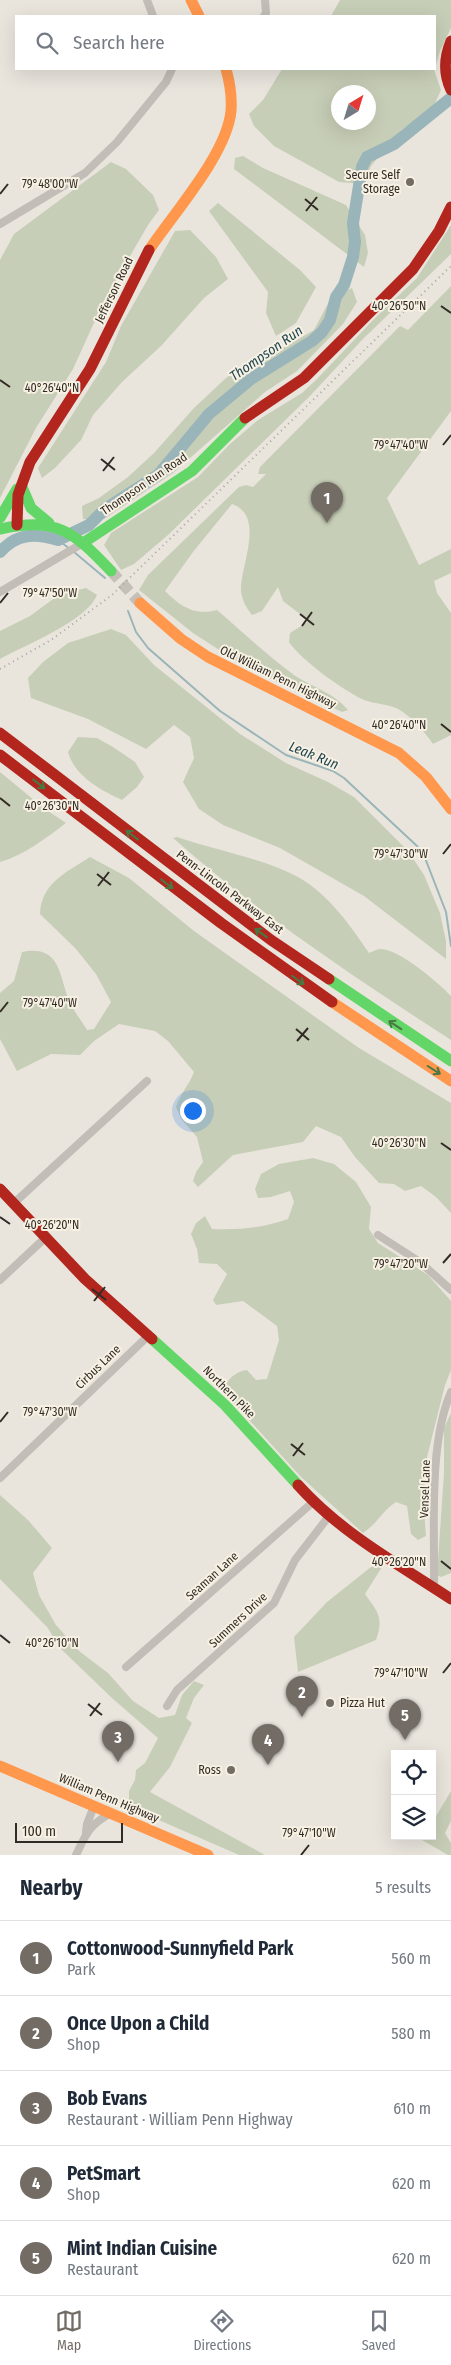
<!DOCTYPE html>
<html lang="en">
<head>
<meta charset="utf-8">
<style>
  :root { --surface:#fff; --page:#f2f2f3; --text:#1f2937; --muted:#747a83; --line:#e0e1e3; --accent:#726c65 }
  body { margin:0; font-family:"Fira Sans Condensed",sans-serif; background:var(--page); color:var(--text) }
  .controls { position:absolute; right:15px; bottom:15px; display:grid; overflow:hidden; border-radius:0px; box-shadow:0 5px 20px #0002 }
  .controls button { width:45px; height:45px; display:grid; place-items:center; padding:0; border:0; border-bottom:1px solid var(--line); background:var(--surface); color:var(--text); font:25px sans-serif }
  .compass { position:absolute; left:331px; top:85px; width:45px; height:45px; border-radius:50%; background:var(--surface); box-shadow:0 5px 20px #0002; rotate:38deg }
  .scale { position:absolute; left:15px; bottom:12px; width:108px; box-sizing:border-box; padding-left:5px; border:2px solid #322b25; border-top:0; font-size:14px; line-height:18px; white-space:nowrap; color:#322b25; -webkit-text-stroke:4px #f7f1e3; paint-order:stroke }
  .you { position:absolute; left:192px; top:1110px; width:18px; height:18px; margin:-12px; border:4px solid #fff; border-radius:50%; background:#1a73e8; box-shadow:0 0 0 8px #1a73e833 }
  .badge { display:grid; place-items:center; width:32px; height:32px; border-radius:50%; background:var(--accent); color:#fff; font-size:16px; font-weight:700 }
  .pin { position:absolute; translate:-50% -41px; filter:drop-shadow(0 1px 2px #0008) }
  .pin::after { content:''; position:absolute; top:26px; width:18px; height:15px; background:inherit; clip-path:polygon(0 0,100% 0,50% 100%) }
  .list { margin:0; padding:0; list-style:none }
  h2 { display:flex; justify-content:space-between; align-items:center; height:65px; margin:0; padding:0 20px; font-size:21px }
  h2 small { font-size:16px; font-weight:400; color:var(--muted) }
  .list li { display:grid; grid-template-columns:32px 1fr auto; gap:15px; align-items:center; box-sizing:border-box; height:75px; padding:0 20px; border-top:1px solid var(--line) }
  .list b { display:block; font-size:19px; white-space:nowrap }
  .list p { margin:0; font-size:16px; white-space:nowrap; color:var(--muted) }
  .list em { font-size:16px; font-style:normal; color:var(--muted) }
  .icon { flex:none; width:28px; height:28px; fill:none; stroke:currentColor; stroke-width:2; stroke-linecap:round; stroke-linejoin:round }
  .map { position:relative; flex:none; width:451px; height:1855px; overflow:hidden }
  .search { position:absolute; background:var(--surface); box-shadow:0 5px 20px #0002; left:15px; right:15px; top:15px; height:55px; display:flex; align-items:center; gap:12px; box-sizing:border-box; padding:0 18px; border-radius:0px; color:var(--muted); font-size:19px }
  .sheet { height:440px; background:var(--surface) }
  nav { display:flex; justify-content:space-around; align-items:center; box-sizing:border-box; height:70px; border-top:1px solid var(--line); background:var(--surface); font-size:14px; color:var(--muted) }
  nav a { display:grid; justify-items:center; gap:2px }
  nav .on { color:var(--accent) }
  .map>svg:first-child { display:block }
  .green { fill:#c7ceb7; fill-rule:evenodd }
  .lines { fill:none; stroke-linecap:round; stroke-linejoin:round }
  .stream { stroke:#9ab5b9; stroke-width:2 }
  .river { stroke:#9ab5b9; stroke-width:12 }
  .secondary-tunnel { stroke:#c4c0b8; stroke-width:11; stroke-dasharray:11 5.5; stroke-linecap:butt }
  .street { stroke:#c2bdb6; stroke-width:8 }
  .fast { stroke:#63d668; stroke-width:11 }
  .slow { stroke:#ff974d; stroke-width:11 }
  .jam { stroke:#b3261e; stroke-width:11 }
  .rail { stroke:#aaa6a0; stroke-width:2; stroke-dasharray:1 4; stroke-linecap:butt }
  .oneway { stroke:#487843 }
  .ticks { fill:none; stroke:#322b25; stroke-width:2 }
  .poi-dot { fill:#726c65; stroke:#f7f1e3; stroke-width:2 }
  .labels { text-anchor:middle; stroke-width:4; stroke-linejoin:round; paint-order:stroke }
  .poi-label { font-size:12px; fill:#322b25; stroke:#f7f1e3; text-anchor:end }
  .street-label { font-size:12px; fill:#322b25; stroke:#f7f1e3 }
  .water-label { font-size:14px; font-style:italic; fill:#1e4550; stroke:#f7f1e3 }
  .ticks-label { font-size:12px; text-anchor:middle; fill:#322b25; stroke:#f7f1e3; stroke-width:4; stroke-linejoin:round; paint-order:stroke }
</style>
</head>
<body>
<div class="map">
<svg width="451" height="1855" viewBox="0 0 451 1855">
  <rect width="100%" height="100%" fill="#e9e5dd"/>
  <path class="green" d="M340 0H451V28L440 51 435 68V16H331Z
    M282 69H434L441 90 433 108 401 130 371 166 364 184 339 182 274 146 254 126 249 114 263 100ZM338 92H368V122H338Z
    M243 156 263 168 346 205 365 235 368 253 364 267 234 169 235 158Z
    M111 162 126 169 153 195 159 210 148 225 104 301 73 369 36 428 0 498V260L14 234Z
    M218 203 300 270 316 287 296 323 276 336 266 313 268 292 209 211Z
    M451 225V254L363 339 309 397 168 535 134 564 121 570 104 545 111 533 198 477 230 444 258 420 302 393 317 379 374 319 417 278Z
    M190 230 216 257 228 279 204 298 161 346 122 382 93 415 81 440 55 468 42 478 38 468 106 362 121 326 175 231Z
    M451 286V411L387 498 419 565 451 549V573L434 581 437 593 451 613V735L433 744C424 731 412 717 398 709 388 704 375 704 364 700 343 690 302 661 289 642L290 633 309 621 283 601 278 587 262 611 252 615C246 607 242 601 241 590 240 566 266 516 232 504L193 552 165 591C181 607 195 616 217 610 243 632 266 655 294 675 312 687 334 693 348 710L342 712 244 666 193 633 139 590 148 575 239 487 246 485 253 487 266 474H258L260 467 400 326 408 330Z
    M352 288 357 302 343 324 297 371 265 392 173 473 104 519H83L82 506 99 498 128 477 154 453 194 408 226 378 257 355 279 350 314 330 331 298Z
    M86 588 97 595C87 621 25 645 0 659V631L30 616 60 594Z
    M111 629 126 635 154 665 240 734 286 763 328 782 354 797 408 851 424 875 440 913 446 941V959L364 896 280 848 223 825 199 809 183 782 194 758 190 737 174 725 146 749 88 719 31 698 28 678 43 662 68 643Z
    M78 737 97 738 113 747 135 762 144 777 137 787 122 800C101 790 75 777 68 752Z
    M0 772 45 809 66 823C46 838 25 855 0 862Z
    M177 837C214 850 262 858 296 876 328 893 350 925 369 953 372 952 377 949 380 949 398 948 439 983 451 996V1040C355 978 259 914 173 838Z
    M90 857 129 878 194 931 359 1048 451 1103V1213L436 1197 421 1186 405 1191 394 1184 379 1183 355 1157 341 1137 316 1126 303 1142 233 1155 198 1187 193 1181 196 1172 203 1162 197 1137 181 1119 176 1107C180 1094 189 1085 194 1072L168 1041 155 1031 119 1024 94 1041 80 1055 51 1054 17 1071 0 1039V993L14 981 22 952C62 944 59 978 70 1003 75 1013 82 1021 87 1030L94 1029 111 1002 96 974 76 949 40 914C41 883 67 872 90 857Z
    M313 1158 334 1164 356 1182 371 1207 369 1229 378 1243 428 1275 451 1301V1370L445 1385 425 1465 424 1509 426 1536 418 1540 411 1534 407 1506 396 1502C382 1511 378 1523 363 1533L301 1477 223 1391C226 1380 236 1371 247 1370L256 1380 267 1379 279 1340 277 1326 243 1301 216 1305 213 1300 227 1274 217 1264 199 1263 197 1249 191 1234 196 1223 205 1216 212 1229C238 1230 263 1228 288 1219L294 1202 290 1191 271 1197 258 1198 255 1189 261 1174 279 1164Z
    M451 1413V1573L441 1577 437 1575 444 1473V1428Z
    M0 1495 28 1520 52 1548 33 1573 39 1595 56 1625 79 1651 108 1673 133 1701 159 1718 175 1715 182 1695 194 1681 204 1685 194 1698 186 1718 192 1723 170 1767 150 1792 265 1855H239L129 1807V1791L135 1780 136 1770 145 1763 158 1738 113 1699 61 1649 47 1627 0 1579Z
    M371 1567H382L365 1594C378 1612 384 1618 376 1640L298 1672 294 1637 327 1602Z
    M451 1791V1821L445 1833 451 1843V1855H448L422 1840 424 1836H432V1823Z"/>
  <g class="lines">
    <path class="stream" d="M58 540 70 549
      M74 552 105 578
      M128 611 136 632 148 648 220 711 286 755 333 771 344 778 417 846 425 858 446 912 451 946"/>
    <path class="river" d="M0 552C17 533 35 533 58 540L89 525 105 509 158 475 209 414 251 379 312 341 322 332 330 320 336 297 344 285 353 257 355 242 353 223 362 167 367 157 394 144 451 98"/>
    <path class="secondary-tunnel" d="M111 571 140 603"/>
    <path class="street" d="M147 0 153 16
      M264 16 266 13 265 0
      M0 224 85 173 117 142 166 82 172 69
      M0 592 83 543
      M14 1203 147 1081
      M378 1235 420 1262 451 1290
      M0 1280 45 1238
      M0 1478 148 1336
      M434 1589C435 1531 428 1444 451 1392
      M126 1667 313 1502
      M167 1706 177 1690 274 1603 295 1560 329 1516
      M86 1832 87 1824 94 1806
      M76 1855C86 1834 89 1825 111 1813"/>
    <path class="fast" d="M22 487 31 508 49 523
      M0 518 17 489
      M0 529C57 517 73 531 111 571
      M83 543 192 471 245 418
      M329 979 451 1061
      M152 1339 225 1405 298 1485"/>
    <path class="slow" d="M191 0 199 16
      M149 250C173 214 227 154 231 111 232 97 230 83 226 69
      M140 603 181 639 208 657 399 753 426 777 451 809
      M332 1002 451 1081
      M0 1766 208 1855"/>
    <path class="jam" d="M451 41C444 58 443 73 451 90
      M245 418 304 378 413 269 439 231 451 207
      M17 525 18 495 30 462 90 369 149 250
      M0 733 271 940 329 979
      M0 755 221 923 332 1002
      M0 1189 85 1279 152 1339
      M298 1485C341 1533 398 1564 451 1599"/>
    <path class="rail" d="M0 669 51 640 112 595 451 266"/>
  </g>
  <defs><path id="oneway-shaft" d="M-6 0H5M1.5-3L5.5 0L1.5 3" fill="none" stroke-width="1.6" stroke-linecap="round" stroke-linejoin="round" transform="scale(1.25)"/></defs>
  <g class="oneway">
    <use href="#oneway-shaft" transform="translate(39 784) rotate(38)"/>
    <use href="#oneway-shaft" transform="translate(132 835) rotate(-142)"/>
    <use href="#oneway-shaft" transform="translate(167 884) rotate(38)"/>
    <use href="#oneway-shaft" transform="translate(261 933) rotate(-144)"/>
    <use href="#oneway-shaft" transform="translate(298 980) rotate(35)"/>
    <use href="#oneway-shaft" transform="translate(395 1025) rotate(-147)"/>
    <use href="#oneway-shaft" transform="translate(434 1070) rotate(32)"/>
  </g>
  <path class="ticks" d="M0 194 8 184M305 199 318 210M306 211 317 197M441 306 451 313M0 380 10 387M443 445 451 435M101 459 115 470M103 471 114 457M0 603 8 593M300 614 314 625M302 626 312 612M441 724 451 732M0 798 10 806M443 854 451 844M97 874 111 885M98 886 109 872M0 1012 8 1002M296 1029 309 1040M297 1041 308 1028M441 1143 451 1150M0 1217 10 1224M443 1263 451 1254M92 1289 106 1300M94 1301 105 1287M0 1422 8 1412M291 1444 305 1455M293 1456 303 1443M441 1561 451 1569M0 1635 10 1643M443 1673 451 1663M88 1704 102 1715M90 1716 100 1703M301 1855 309 1845"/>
  <g class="poi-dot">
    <circle cx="410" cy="182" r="5"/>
    <circle cx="330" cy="1703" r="5"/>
    <circle cx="231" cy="1770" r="5"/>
  </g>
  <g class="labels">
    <g class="poi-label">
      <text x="400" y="179">Secure Self<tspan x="400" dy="14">Storage</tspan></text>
      <text x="340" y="1707" text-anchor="start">Pizza Hut</text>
      <text x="221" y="1774">Ross</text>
    </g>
    <g class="street-label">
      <text transform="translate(114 290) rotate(-64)" y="4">Jefferson Road</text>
      <text transform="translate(144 484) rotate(-34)" y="4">Thompson Run Road</text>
      <text transform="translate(278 677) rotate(26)" y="4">Old William Penn Highway</text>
      <text transform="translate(230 892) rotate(37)" y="4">Penn-Lincoln Parkway East</text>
      <text transform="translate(98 1367) rotate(-44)" y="4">Cirbus Lane</text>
      <text transform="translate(229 1392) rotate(45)" y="4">Northern Pike</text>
      <text transform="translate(425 1489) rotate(-88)" y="4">Vensel Lane</text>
      <text transform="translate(212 1576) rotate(-42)" y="4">Seaman Lane</text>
      <text transform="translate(238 1620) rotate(-43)" y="4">Summers Drive</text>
      <text transform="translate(109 1798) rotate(23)" y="4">William Penn Highway</text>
    </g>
    <g class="water-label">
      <text transform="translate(266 353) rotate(-35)" y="5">Thompson Run</text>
      <text transform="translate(314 755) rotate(22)" y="5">Leak Run</text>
    </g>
  </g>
  <g class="ticks-label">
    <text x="50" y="188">79°48'00"W</text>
    <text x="399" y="310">40°26'50"N</text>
    <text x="52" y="392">40°26'40"N</text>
    <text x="401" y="449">79°47'40"W</text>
    <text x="50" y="597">79°47'50"W</text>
    <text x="399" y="729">40°26'40"N</text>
    <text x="52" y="810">40°26'30"N</text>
    <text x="401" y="858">79°47'30"W</text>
    <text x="50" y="1007">79°47'40"W</text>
    <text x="399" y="1147">40°26'30"N</text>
    <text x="52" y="1229">40°26'20"N</text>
    <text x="401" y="1268">79°47'20"W</text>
    <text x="50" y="1416">79°47'30"W</text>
    <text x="399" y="1566">40°26'20"N</text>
    <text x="52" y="1647">40°26'10"N</text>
    <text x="401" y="1677">79°47'10"W</text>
    <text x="309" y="1837">79°47'10"W</text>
  </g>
</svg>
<div class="controls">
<button><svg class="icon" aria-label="locate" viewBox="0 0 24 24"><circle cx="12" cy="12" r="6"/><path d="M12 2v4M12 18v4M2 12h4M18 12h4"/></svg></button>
<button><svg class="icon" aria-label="layers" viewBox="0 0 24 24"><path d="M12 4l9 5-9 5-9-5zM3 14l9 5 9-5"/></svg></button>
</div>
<svg class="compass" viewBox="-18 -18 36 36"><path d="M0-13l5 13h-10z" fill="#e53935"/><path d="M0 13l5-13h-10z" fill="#747a83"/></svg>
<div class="scale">100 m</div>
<div class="you"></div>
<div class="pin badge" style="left:327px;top:523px">1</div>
<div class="pin badge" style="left:302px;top:1717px">2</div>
<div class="pin badge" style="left:118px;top:1762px">3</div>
<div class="pin badge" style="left:268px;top:1765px">4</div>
<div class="pin badge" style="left:405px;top:1740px">5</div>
<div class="search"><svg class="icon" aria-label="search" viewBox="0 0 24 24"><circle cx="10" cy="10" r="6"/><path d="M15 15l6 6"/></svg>Search here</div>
</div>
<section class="sheet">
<h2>Nearby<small>5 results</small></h2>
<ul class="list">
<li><span class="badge">1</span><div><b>Cottonwood-Sunnyfield Park</b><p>Park</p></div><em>560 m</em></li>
<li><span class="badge">2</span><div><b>Once Upon a Child</b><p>Shop</p></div><em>580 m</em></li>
<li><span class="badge">3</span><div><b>Bob Evans</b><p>Restaurant · William Penn Highway</p></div><em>610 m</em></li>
<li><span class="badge">4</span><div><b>PetSmart</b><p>Shop</p></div><em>620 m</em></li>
<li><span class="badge">5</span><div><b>Mint Indian Cuisine</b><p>Restaurant</p></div><em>620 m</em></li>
</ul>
</section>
<nav>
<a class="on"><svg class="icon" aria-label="map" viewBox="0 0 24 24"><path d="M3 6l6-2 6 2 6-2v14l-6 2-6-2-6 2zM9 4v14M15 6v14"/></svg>Map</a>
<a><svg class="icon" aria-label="directions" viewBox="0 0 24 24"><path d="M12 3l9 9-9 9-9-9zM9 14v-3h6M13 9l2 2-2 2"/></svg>Directions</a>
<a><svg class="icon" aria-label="saved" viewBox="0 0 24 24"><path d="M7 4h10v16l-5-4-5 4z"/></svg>Saved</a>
</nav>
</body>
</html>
